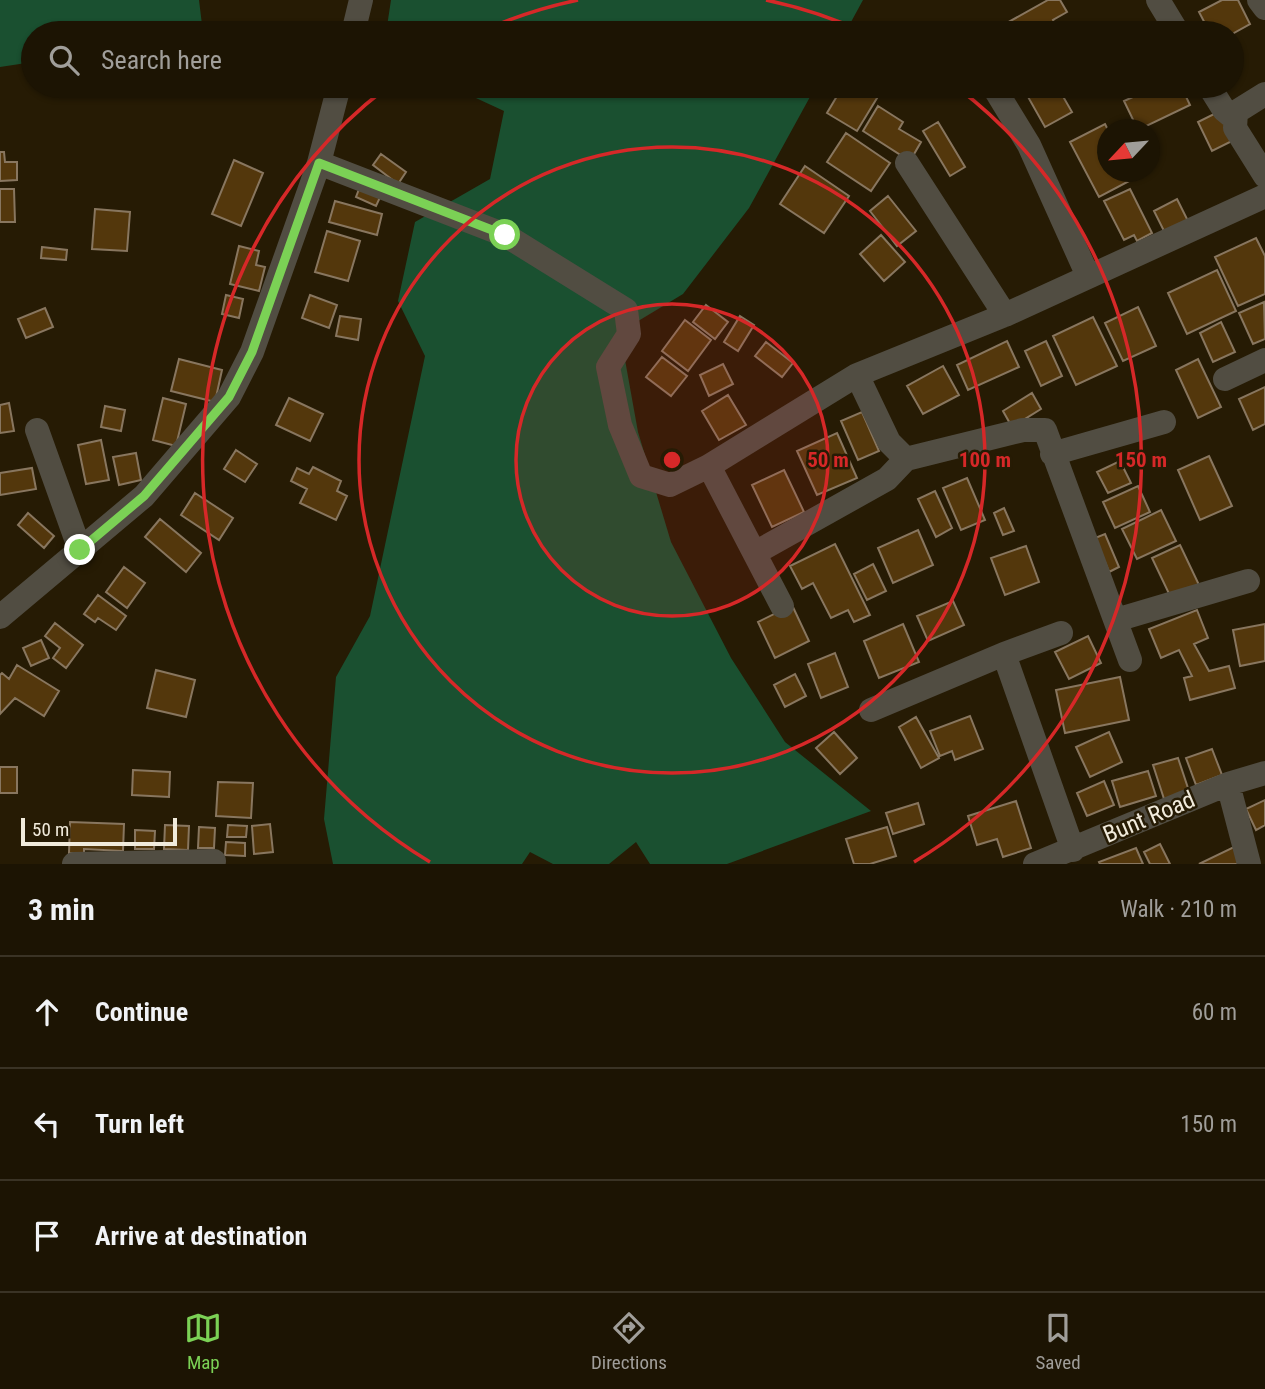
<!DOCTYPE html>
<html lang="en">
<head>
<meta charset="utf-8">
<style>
  :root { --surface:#1c1403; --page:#292112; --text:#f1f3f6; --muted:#a09e9a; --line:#3a3325; --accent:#7bd155 }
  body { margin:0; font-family:"Roboto Condensed",sans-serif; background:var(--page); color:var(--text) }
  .compass { position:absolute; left:1097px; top:119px; width:63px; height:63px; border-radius:50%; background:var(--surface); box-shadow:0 2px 5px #0004; rotate:244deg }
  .scale { position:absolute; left:21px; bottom:18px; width:156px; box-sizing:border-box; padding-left:7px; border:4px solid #f1ebdc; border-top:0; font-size:19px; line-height:24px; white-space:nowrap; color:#f1ebdc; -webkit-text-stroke:5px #261b04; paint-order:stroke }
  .stop { position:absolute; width:21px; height:21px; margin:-16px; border:5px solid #7bd155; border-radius:50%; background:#fff }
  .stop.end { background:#7bd155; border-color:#fff; box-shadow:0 2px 7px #0008 }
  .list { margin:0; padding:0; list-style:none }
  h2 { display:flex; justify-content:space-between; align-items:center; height:91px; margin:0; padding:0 28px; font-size:30px }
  h2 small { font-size:23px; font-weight:400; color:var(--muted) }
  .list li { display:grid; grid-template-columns:46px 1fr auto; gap:21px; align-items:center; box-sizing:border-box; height:112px; padding:0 28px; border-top:2px solid var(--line) }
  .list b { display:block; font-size:26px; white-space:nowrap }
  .list em { font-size:23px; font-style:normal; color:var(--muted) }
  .icon { flex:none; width:38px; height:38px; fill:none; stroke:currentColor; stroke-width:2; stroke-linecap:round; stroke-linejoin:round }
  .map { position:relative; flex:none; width:1265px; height:864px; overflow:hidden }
  .search { position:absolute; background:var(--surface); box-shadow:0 2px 5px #0004; left:21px; right:21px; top:21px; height:77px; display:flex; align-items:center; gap:18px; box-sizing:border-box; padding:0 24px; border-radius:38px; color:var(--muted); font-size:26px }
  .sheet { height:427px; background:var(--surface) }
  nav { display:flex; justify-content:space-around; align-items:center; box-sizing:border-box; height:98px; border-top:2px solid var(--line); background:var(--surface); font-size:19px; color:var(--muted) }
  nav a { display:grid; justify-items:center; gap:4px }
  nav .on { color:var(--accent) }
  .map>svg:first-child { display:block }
  .green { fill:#1a5030 }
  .building { fill:#53370c; stroke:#88765f; stroke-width:2 }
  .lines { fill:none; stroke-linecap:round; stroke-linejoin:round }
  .minor { stroke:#514d42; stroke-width:24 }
  .route { stroke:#7bd155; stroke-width:9 }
  .ring { fill:none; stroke:#d62828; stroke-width:3.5 }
  .labels { text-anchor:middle; stroke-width:5; stroke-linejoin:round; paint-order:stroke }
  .street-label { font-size:24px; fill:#f1ebdc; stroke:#261b04 }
  .centre { fill:#d62828; stroke:#261b04; stroke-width:3.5 }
  .ring-label { font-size:21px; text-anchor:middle; font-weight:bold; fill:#d62828; stroke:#261b04; stroke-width:5; stroke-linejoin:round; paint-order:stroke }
</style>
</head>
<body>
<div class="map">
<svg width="1265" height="864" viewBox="0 0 1265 864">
  <rect width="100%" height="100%" fill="#261b04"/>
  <path class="green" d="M0 0H199L203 33H33V62L0 67Z
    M391 0H863L845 33H386Z
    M450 86H816L749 208 683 294 620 332 638 432 671 542 731 658 785 742 871 811 727 864H650L636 842 609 864H553L530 852 522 864H333L324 819 336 677 370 616 425 356 398 301 415 222 490 179 504 111Z"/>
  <path class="building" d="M1048 0H1060L1067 12 1053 20 1060 33H1010L1005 24Z
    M1222 0H1238L1250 24 1232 34 1210 33 1199 12Z
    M843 86H856L877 98 857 131 827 113Z
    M1027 86H1057L1072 112 1045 127 1023 88Z
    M1157 86H1181L1190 105 1138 130 1124 101Z
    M878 106 903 122 899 129 921 142 910 161 863 131Z
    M1222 110 1236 139 1212 151 1198 122Z
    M938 122 965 167 950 176 923 131Z
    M1105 124 1108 130V172H1130L1133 179 1099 197 1070 142Z
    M846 133 890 163 871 191 827 162Z
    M0 152H4L5 162H17V180L0 181Z
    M381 154 406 172 398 184 373 165Z
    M234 160 263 173 241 226 212 214Z
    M805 166 849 196 824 233 780 204Z
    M361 184 382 193 376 206 356 197Z
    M0 189H14L15 222H0Z
    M1130 189 1152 233 1137 241 1134 235 1124 240 1104 201Z
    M888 196 916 231 897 246 870 211Z
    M1177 199 1188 221 1165 233 1154 211Z
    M335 201 382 214 377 235 329 222Z
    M95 209 130 212 127 251 92 249Z
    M327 231 360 241 348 281 315 272Z
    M881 235 905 262 884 281 860 254Z
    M1256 238 1265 256V294L1238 306 1215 257Z
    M239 246 259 251 256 265 265 267 259 291 230 284Z
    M42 247 67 250 66 260 41 258Z
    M1217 270 1236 311 1187 334 1168 293Z
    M226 295 243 299 239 318 222 314Z
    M310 295 337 305 329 328 302 318Z
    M1264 302 1265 339 1253 344 1239 313Z
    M706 305 728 322 715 339 693 322Z
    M1138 307 1156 346 1123 361 1105 323Z
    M45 308 53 327 26 338 18 319Z
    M340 316 361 319 358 340 336 336Z
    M740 316 754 325 738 351 724 342Z
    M1093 317 1117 366 1076 385 1053 336Z
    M685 320 711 340 688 371 662 351Z
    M1221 322 1235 352 1213 362 1200 333Z
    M1007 341 1019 367 968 390 957 365Z
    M1046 341 1062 376 1041 386 1025 351Z
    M766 342 793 363 782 377 755 356Z
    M662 357 687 376 671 396 646 377Z
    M179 359 222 370 215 402 171 391Z
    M1198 359 1221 407 1198 418 1176 370Z
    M723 364 733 384 709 396 700 375Z
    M943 366 959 395 923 414 907 386Z
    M1265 387V424L1253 430 1239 399Z
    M1032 393 1041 409 1012 427 1003 411Z
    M728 395 746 425 719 440 702 411Z
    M163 398 186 404 176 446 153 440Z
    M289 398 323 414 310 441 276 425Z
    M9 403 14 431 0 433V405Z
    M105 406 125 410 121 431 101 427Z
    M862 412 879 451 858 460 841 421Z
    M837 433 857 478 817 495 797 451Z
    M101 440 109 480 86 484 78 445Z
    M236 450 257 464 245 482 224 469Z
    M136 453 141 480 119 485 113 457Z
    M1209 456 1232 506 1200 520 1178 470Z
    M1120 461 1131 483 1108 493 1097 472Z
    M313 467 341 481 337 491 347 496 336 520 300 503 307 489 291 481 297 468 309 474Z
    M32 468 36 489 0 495V473Z
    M784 470 804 512 772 527 752 485Z
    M967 478 985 520 961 530 943 488Z
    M1138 486 1150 512 1115 528 1103 502Z
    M935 491 952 528 936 537 918 499Z
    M195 493 233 518 219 540 181 515Z
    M1004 508 1014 531 1003 535 994 513Z
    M1161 510 1176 541 1137 559 1122 529Z
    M28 513 54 536 44 548 18 525Z
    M160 519 201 553 186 572 145 537Z
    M918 530 933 565 893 583 878 548Z
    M1105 534 1119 567 1109 572 1095 538Z
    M835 544 870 615 854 622 848 610 831 618 813 583 802 589 790 566Z
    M1180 545 1200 587 1172 600 1152 558Z
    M1026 546 1039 582 1005 595 991 558Z
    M873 564 886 591 867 600 854 574Z
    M124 567 145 583 127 608 106 592Z
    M98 595 126 616 116 630 98 618 95 622 84 614Z
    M953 601 964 625 928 641 917 616Z
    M792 605 809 641 775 658 758 622Z
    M1197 610 1208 638 1194 644 1209 671 1229 666 1235 688 1190 700 1184 678 1192 676 1179 650 1161 658 1149 629Z
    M55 623 83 645 66 668 53 658 60 648 45 636Z
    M903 624 919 662 879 678 864 641Z
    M1265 624V661L1240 666 1233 630Z
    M1088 636 1101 663 1069 679 1055 652Z
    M41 640 49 658 31 666 23 648Z
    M835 653 848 687 821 698 808 664Z
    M17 665 59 691 44 716 15 698 0 714V675L2 673 9 679Z
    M156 670 195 680 186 717 147 708Z
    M795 674 806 696 785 707 774 685Z
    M1120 677 1129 720 1065 733 1056 690Z
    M970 716 983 749 955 760 952 751 940 756 930 731Z
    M916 717 939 758 921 768 899 727Z
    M834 732 857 758 840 774 816 748Z
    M1109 732 1122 762 1090 777 1076 747Z
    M1212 749 1222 775 1196 785 1186 758Z
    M1178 758 1190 794 1165 802 1153 765Z
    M0 767H17V793H0Z
    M133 770 170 772 169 797 132 795Z
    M1148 771 1156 796 1120 807 1112 781Z
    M1104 781 1114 805 1087 816 1077 793Z
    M218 782 253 783 251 818 216 816Z
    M1265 800V825L1256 830 1246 809Z
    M1016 801 1031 848 1003 857 997 839 977 845 968 816Z
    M918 803 924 824 893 834 886 813Z
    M70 822 124 824 123 851 84 849V854L69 853Z
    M270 824 273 852 254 854 252 826Z
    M165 825 189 826 188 850 164 849Z
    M228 825 247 826 246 837H227Z
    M199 827 215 828 214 848H198Z
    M887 827 896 856 870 864H854L846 839Z
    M135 830 155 831 154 849H135Z
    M226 842 245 843V856L225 855Z
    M1160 844 1170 864H1150L1144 852Z
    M1236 846 1244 864H1199Z
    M1136 848 1143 864H1100L1099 862Z"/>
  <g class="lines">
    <path class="minor" d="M1158 0 1178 33
      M1259 0 1265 8
      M353 33 361 0
      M993 86 1029 145 1088 276
      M1209 86 1224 110 1235 119
      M1265 94 1236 112 1235 128 1265 176
      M319 163 505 235 626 310 629 334 608 367 620 425 641 476 670 485 709 466 857 375 1005 315 1265 196
      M907 163 1005 315
      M857 375 889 442 906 459 1023 430H1045L1130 660
      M1225 379 1265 360
      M37 430 80 550
      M1052 454 1164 422
      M709 466 782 606
      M755 553 887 479 906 459
      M0 617 144 496 229 397 252 352 319 163 339 86
      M1116 620 1248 581
      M1004 654 1073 850
      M871 710 1004 654 1061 633
      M1228 784 1249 864
      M74 864 214 861
      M1035 864 1228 784 1265 773"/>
  </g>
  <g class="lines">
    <path class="route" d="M80 550 144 496 229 397 252 352 319 163 505 235"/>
  </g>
  <circle cx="672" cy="460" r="156" fill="#d62828" fill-opacity=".12"/>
  <g class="ring">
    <circle cx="672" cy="460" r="156"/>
    <circle cx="672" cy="460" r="313"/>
    <path d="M430 862A469 469 0 0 1 386 88M478 33A469 469 0 0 1 578 0M766 0A469 469 0 0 1 866 33M958 88A469 469 0 0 1 914 862"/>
  </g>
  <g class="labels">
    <g class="street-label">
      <text transform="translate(1149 817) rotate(-23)" y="8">Bunt Road</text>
    </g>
  </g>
  <circle cx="672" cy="460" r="10" class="centre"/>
  <g class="ring-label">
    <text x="828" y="467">50 m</text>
    <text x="985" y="467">100 m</text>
    <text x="1141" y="467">150 m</text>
  </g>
</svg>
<svg class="compass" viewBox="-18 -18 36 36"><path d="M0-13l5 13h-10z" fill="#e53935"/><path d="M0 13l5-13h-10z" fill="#a09e9a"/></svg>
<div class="scale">50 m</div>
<div class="stop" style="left:505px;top:235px"></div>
<div class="stop end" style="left:80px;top:550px"></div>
<div class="search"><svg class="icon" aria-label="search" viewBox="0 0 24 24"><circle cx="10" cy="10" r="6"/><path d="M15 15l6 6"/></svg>Search here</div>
</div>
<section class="sheet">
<h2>3 min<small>Walk · 210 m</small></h2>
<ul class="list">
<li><svg class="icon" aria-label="ahead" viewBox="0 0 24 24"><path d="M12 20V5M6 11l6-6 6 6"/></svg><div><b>Continue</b></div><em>60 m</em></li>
<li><svg class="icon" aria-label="left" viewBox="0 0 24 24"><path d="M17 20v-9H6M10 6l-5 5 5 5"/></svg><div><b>Turn left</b></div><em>150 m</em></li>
<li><svg class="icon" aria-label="arrive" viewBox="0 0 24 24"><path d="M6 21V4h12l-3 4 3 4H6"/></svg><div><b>Arrive at destination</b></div></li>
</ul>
</section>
<nav>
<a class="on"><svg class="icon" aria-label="map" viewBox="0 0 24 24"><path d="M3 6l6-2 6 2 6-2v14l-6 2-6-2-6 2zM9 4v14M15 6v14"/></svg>Map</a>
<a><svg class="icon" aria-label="directions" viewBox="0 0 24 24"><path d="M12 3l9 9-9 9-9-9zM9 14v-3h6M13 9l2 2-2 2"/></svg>Directions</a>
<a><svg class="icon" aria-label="saved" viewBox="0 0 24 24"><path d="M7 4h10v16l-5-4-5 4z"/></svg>Saved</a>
</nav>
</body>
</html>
